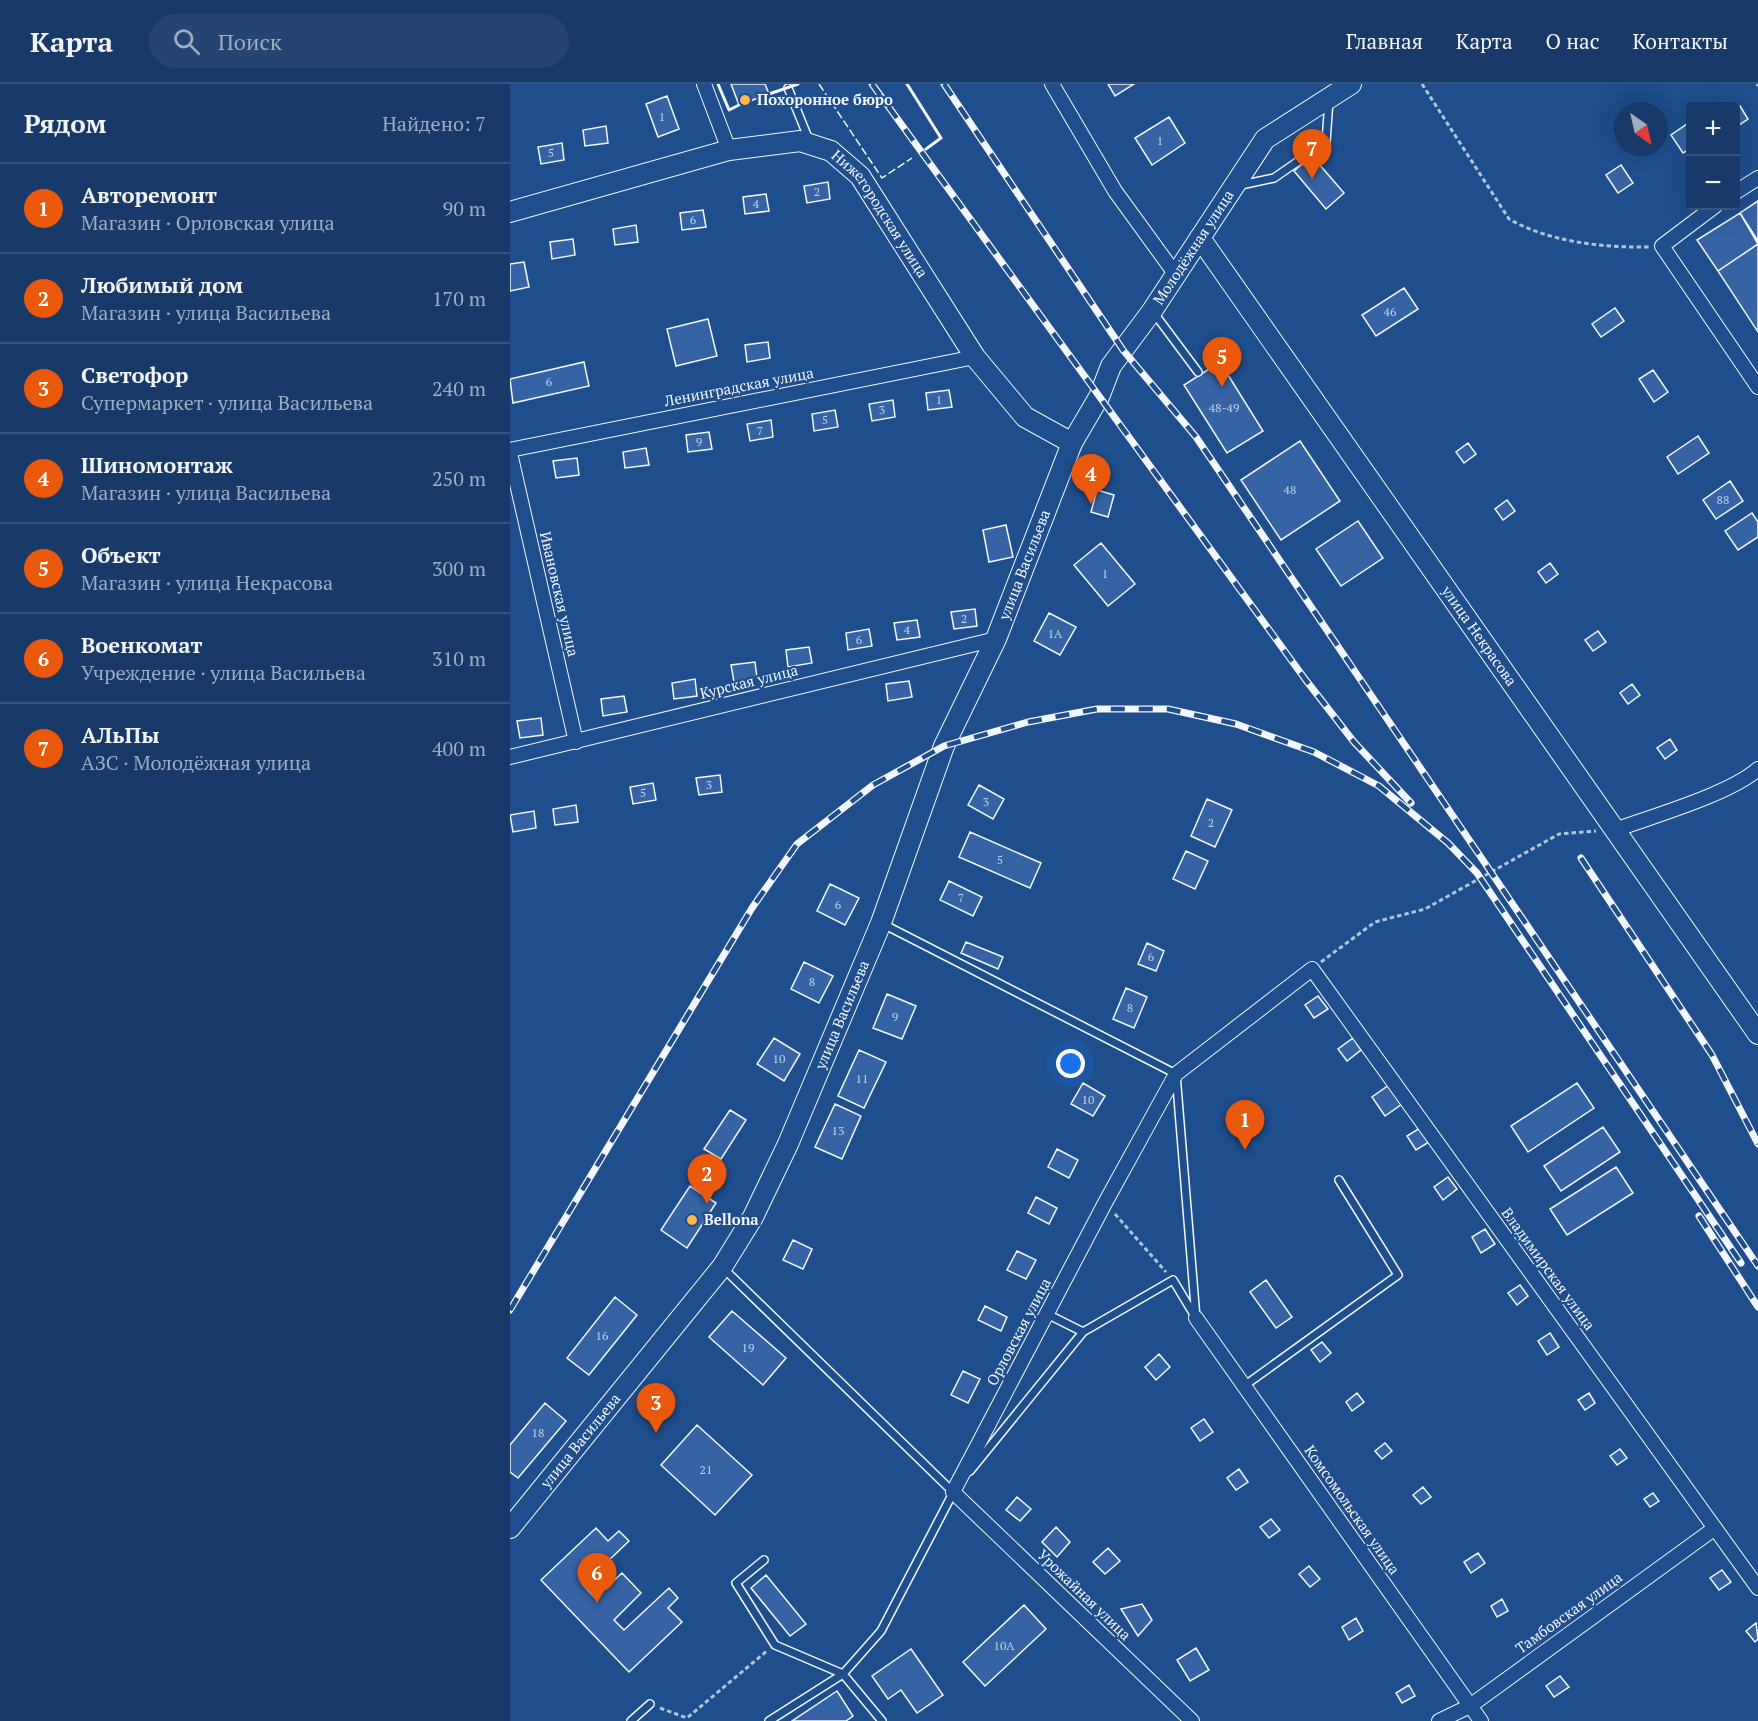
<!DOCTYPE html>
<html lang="ru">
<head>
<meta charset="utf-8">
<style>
  :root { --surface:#173a69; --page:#244571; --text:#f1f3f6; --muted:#9eadc0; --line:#36547d; --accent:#ea580c }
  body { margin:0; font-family:"PT Serif",serif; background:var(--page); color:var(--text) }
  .controls { position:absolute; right:18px; top:18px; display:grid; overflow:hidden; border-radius:6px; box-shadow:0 6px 24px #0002 }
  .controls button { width:54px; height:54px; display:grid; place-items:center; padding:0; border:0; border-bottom:2px solid var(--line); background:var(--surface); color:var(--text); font:30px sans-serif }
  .compass { position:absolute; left:1104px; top:18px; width:54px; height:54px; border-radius:50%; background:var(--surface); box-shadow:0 6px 24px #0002; rotate:146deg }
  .you { position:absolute; left:561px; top:980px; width:21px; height:21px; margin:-15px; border:4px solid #fff; border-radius:50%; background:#1a73e8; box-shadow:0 0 0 9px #1a73e833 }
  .badge { display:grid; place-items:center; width:39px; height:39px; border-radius:50%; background:var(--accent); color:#fff; font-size:20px; font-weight:700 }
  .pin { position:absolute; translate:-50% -50px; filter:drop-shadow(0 2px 3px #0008) }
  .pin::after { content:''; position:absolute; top:32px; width:21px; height:18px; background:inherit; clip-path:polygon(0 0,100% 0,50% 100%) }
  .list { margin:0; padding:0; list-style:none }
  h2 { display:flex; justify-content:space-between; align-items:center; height:78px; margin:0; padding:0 24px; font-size:26px }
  h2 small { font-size:20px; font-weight:400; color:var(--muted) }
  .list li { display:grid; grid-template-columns:39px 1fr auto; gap:18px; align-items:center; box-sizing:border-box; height:90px; padding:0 24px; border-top:2px solid var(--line) }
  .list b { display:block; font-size:22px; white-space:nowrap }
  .list p { margin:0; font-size:20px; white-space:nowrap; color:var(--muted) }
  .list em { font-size:20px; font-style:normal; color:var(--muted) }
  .icon { flex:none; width:33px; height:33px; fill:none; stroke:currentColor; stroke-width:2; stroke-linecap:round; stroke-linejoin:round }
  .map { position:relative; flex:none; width:1248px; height:1637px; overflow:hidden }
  header { display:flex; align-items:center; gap:36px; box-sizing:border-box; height:84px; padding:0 30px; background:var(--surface); border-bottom:2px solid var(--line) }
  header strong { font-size:28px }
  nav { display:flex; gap:33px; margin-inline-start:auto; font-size:21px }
  .search { width:420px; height:54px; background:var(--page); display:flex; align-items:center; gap:15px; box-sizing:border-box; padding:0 21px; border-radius:33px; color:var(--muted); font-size:22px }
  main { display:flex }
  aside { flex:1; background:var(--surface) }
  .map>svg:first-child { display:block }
  .building { fill:#3563a3; stroke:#f2f6ff; stroke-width:1.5 }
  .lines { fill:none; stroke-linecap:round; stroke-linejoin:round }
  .lane-casing { stroke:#f2f6ff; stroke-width:10 }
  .street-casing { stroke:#f2f6ff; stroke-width:16 }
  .secondary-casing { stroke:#f2f6ff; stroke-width:22 }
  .path { stroke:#b3c4dc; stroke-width:3; stroke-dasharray:4.5 3; stroke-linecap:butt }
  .lane { stroke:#1f4e8c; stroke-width:7 }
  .street { stroke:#1f4e8c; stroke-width:14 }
  .secondary { stroke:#1f4e8c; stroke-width:20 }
  .rail-casing { stroke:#f2f6ff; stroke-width:7 }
  .rail { stroke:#1f4e8c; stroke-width:4.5; stroke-dasharray:14; stroke-linecap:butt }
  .fence { stroke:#f2f6ff; stroke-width:1.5; stroke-dasharray:8 3; stroke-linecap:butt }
  .wall { stroke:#f2f6ff; stroke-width:3 }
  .poi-dot { fill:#ffb74d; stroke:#1f4e8c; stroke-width:2 }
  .labels { text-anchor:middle; stroke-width:4.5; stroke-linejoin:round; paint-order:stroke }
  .number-label { font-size:12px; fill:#c3d1e8 }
  .poi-label { font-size:15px; font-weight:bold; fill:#f2f6ff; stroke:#1f4e8c; text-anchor:start }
  .street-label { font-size:15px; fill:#f2f6ff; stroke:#1f4e8c }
</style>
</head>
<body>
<header>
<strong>Карта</strong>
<div class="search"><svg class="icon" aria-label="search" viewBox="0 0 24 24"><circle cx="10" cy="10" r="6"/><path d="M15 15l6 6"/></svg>Поиск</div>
<nav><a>Главная</a><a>Карта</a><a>О нас</a><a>Контакты</a></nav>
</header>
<main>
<aside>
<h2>Рядом<small>Найдено: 7</small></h2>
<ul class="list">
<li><span class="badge">1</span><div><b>Авторемонт</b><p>Магазин · Орловская улица</p></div><em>90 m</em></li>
<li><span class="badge">2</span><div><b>Любимый дом</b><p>Магазин · улица Васильева</p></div><em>170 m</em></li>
<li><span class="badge">3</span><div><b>Светофор</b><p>Супермаркет · улица Васильева</p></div><em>240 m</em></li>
<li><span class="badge">4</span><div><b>Шиномонтаж</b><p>Магазин · улица Васильева</p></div><em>250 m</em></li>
<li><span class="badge">5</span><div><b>Объект</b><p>Магазин · улица Некрасова</p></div><em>300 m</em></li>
<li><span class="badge">6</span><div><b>Военкомат</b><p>Учреждение · улица Васильева</p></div><em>310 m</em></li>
<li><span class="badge">7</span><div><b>АЛьПы</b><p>АЗС · Молодёжная улица</p></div><em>400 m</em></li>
</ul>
</aside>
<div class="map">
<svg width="1248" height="1637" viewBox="0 0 1248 1637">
  <rect width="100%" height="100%" fill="#1f4e8c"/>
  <path class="building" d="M221 0H255L259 10 229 21Z
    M598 0H624L605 12Z
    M157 12 169 45 148 53 136 20Z
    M1230 22 1238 35 1226 43V25Z
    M659 33 675 59 642 81 625 54Z
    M1180 38V65L1173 69 1161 51Z
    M96 42 98 59 75 62 73 46Z
    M52 59 54 76 31 80 28 63Z
    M802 72 834 109 816 125 784 87Z
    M1111 81 1123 99 1108 109 1096 91Z
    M318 98 320 115 297 119 294 102Z
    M256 110 259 127 235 130 233 113Z
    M1248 117V157L1230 129Z
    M193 126 196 143 172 146 170 129Z
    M1230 129 1248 160 1208 187 1187 156Z
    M126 141 128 158 105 161 103 145Z
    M63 155 65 171 42 175 40 158Z
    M1248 160V248L1208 187Z
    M14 178 19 203 0 207V180Z
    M894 204 908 225 866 252 852 231Z
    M1105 224 1114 237 1091 253 1082 240Z
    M198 235 207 272 166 282 157 245Z
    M258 258 260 274 237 278 235 261Z
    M74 278 79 302 3 319 0 295Z
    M710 278 753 347 717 369 674 301Z
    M1143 286 1158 308 1144 318 1129 295Z
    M439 306 442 323 418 326 416 309Z
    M383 316 385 333 362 337 359 320Z
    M325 326 328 343 304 347 302 330Z
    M261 336 263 353 240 357 237 340Z
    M199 348 202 365 178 368 176 351Z
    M1188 352 1199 369 1168 390 1157 373Z
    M790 357 830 417 771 456 731 396Z
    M958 359 966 370 954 379 946 368Z
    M136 364 139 381 115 384 113 368Z
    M67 374 69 391 46 394 43 377Z
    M1220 397 1233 417 1206 435 1193 416Z
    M587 406 604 411 598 433 581 428Z
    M997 416 1005 427 993 436 985 425Z
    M1242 429 1248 438V453L1228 466 1215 447Z
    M848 437 873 474 831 502 806 465Z
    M496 441 503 473 479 478 473 446Z
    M591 459 625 500 598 522 564 481Z
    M1040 479 1048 490 1036 499 1028 488Z
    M465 525 467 542 444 545 441 528Z
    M539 529 566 543 550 571 524 557Z
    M407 536 410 553 387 556 384 539Z
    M359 545 362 562 338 566 336 549Z
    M1088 547 1096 558 1083 567 1075 556Z
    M299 563 302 579 278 583 276 566Z
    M245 578 247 594 224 598 221 581Z
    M185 595 187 612 164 615 162 599Z
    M399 597 402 613 378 617 376 600Z
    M1122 600 1130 611 1118 620 1110 609Z
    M114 612 117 628 93 632 91 615Z
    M31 634 33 651 10 654 7 637Z
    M1160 655 1167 666 1155 675 1147 664Z
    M210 691 212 708 189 711 186 694Z
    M143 699 146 716 123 720 120 703Z
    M469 701 494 715 483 735 458 721Z
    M697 715 722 726 705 763 681 752Z
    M66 721 68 738 45 741 43 725Z
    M24 727 26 744 3 748 0 731Z
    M460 748 531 779 520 804 449 773Z
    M676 767 698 777 685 805 663 795Z
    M439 797 472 813 463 832 430 816Z
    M320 800 349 814 335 841 307 827Z
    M456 858 493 873 488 885 451 869Z
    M637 859 654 867 646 887 628 880Z
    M294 878 323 892 309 919 281 905Z
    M616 904 637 913 624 944 603 935Z
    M377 910 406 922 392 955 363 944Z
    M808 912 818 925 804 934 795 921Z
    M264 954 290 970 274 997 247 980Z
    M843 954 851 966 837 977 828 965Z
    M349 966 376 978 354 1024 328 1012Z
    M573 999 595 1012 583 1032 561 1020Z
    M1067 999 1084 1024 1018 1068 1001 1042Z
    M879 1001 892 1020 875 1032 862 1013Z
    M325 1020 351 1032 332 1075 305 1063Z
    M220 1026 236 1036 211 1075 194 1065Z
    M1093 1043 1110 1068 1051 1107 1034 1082Z
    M910 1044 919 1058 906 1066 897 1052Z
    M547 1065 568 1076 559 1094 538 1083Z
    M1106 1083 1123 1109 1057 1151 1040 1125Z
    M938 1093 947 1105 933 1116 924 1103Z
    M180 1102 206 1119 177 1164 151 1146Z
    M526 1113 547 1124 539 1140 518 1129Z
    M975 1145 985 1160 971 1169 962 1153Z
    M283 1156 302 1165 293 1185 273 1176Z
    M507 1167 526 1176 516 1195 497 1186Z
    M756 1196 782 1233 766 1244 740 1208Z
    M1010 1201 1018 1212 1007 1221 998 1209Z
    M105 1213 127 1231 79 1291 57 1274Z
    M475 1222 497 1233 491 1247 468 1236Z
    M222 1227 276 1274 253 1301 199 1253Z
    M1040 1249 1049 1263 1037 1271 1028 1257Z
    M812 1258 821 1269 810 1278 801 1266Z
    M649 1270 660 1283 646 1296 635 1283Z
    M453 1287 470 1295 458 1319 441 1311Z
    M847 1309 854 1318 842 1327 836 1318Z
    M1079 1309 1085 1319 1075 1326 1068 1316Z
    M35 1319 56 1337 8 1394 0 1388V1361Z
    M694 1335 703 1348 690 1357 681 1344Z
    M187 1341 242 1391 205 1431 151 1381Z
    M875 1359 882 1367 872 1375 865 1367Z
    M1110 1365 1117 1374 1107 1381 1100 1372Z
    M729 1385 738 1398 726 1406 717 1394Z
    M913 1403 921 1413 911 1420 903 1411Z
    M1143 1409 1149 1417 1140 1423 1134 1415Z
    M507 1413 521 1425 510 1437 496 1426Z
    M761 1435 770 1446 759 1454 750 1443Z
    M546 1443 560 1458 547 1473 532 1458Z
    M86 1444 98 1457 109 1447 119 1457 73 1501 85 1514 112 1489 131 1509 104 1536 114 1546 159 1504 168 1514 158 1524 172 1538 119 1588 31 1496Z
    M598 1464 610 1477 595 1490 583 1478Z
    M968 1469 975 1479 961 1489 954 1478Z
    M799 1482 810 1495 800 1503 789 1490Z
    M1212 1486 1221 1498 1209 1506 1200 1494Z
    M256 1491 296 1540 280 1552 241 1504Z
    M992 1515 998 1527 987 1533 981 1522Z
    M632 1520 642 1536 628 1552 611 1525Z
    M514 1521 536 1545 475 1602 453 1578Z
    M846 1534 853 1547 839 1556 832 1543Z
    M1246 1539 1248 1555 1245 1558 1236 1547Z
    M686 1564 699 1586 680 1597 667 1576Z
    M401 1565 433 1611 407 1629 391 1606 378 1615 362 1592Z
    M1050 1592 1059 1603 1044 1613 1036 1602Z
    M899 1601 905 1612 892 1619 886 1609Z
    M327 1607 343 1632 336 1637H282Z"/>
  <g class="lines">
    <defs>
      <path id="lane" d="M278 4 299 56
        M731 101 764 94 816 58 819 16
        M644 229 688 288
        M373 840 666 990 686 1234 663 1196 573 1248 460 1387
        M213 1184 443 1408
        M537 1230 573 1248
        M734 1302 888 1191 829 1096
        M254 1476 226 1499 265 1561 333 1590 372 1637
        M121 1637 140 1620
        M259 1637 333 1590 371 1547 444 1407"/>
      <path id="street" d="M194 0 219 66
        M542 0 605 107 666 191
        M1226 108 1248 94
        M1205 122 1152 162 1248 303
        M0 366 465 273
        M0 369 66 658
        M0 673 486 555
        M1105 746C1143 732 1220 710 1248 685
        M686 1234 971 1637
        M682 1637 443 1408 595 1119 666 990 802 885 1248 1504
        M929 1637 960 1622 1205 1444"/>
      <g id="secondary">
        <path id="s1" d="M0 128 219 66 290 57 321 67 350 92 465 273 515 333 562 359"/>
        <path id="s2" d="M690 154 1248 950"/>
        <path id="s3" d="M0 1444 212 1183 243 1133 278 1060 371 839 434 662 486 555 562 359 589 313 601 282 642 227 755 55 841 0"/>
      </g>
    </defs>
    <use href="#lane" class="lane-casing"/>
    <use href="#street" class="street-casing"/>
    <use href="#secondary" class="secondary-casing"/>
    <path class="path" d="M912 0 999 135C1039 158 1094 164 1141 163
      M1247 0 1248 2
      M811 878 865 838 915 825 1049 750 1086 747
      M605 1130 656 1188
      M150 1624 177 1634 258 1566"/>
    <use href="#lane" class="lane"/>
    <use href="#street" class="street"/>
    <use href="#secondary" class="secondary"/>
    <defs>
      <path id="rail" d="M362 0 795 595 844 658 901 719
        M434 0 613 266 686 353 1248 1182
        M1071 774 1202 971 1248 1060
        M1189 1132 1248 1223
        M0 1226 242 824 287 760 363 701 434 662 518 638 587 625H658L726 640 804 668 869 702 938 759 967 789 1231 1179"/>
    </defs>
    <use href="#rail" class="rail-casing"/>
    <use href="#rail" class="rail"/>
    <path class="fence" d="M309 0 372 94 402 74"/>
    <path class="wall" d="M208 0 219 26 229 21
      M397 0 431 54 416 65
      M259 10 288 0"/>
  </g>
  <g class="poi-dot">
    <circle cx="235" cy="16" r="6"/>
    <circle cx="182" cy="1136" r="6"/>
  </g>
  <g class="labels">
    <g class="number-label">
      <text x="152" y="37">1</text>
      <text x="650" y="61">1</text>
      <text x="41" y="73">5</text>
      <text x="307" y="112">2</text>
      <text x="246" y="124">4</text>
      <text x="183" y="140">6</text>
      <text x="880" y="232">46</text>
      <text x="39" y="302">6</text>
      <text x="429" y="320">1</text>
      <text x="714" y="328">48-49</text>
      <text x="372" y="330">3</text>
      <text x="315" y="340">5</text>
      <text x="250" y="351">7</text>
      <text x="189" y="362">9</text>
      <text x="780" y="410">48</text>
      <text x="1213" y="420">88</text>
      <text x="595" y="494">1</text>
      <text x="454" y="539">2</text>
      <text x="397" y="550">4</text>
      <text x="545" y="554">1А</text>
      <text x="349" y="560">6</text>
      <text x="199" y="705">3</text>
      <text x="133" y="713">5</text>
      <text x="476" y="722">3</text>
      <text x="701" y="743">2</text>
      <text x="490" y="780">5</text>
      <text x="451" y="818">7</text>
      <text x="328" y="825">6</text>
      <text x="641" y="877">6</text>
      <text x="302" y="902">8</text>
      <text x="620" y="928">8</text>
      <text x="385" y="937">9</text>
      <text x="269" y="979">10</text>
      <text x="352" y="999">11</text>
      <text x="578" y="1020">10</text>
      <text x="328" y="1051">13</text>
      <text x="92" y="1256">16</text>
      <text x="238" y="1268">19</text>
      <text x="28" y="1353">18</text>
      <text x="196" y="1390">21</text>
      <text x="494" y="1566">10А</text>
    </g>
    <g class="poi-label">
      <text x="247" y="21">Похоронное бюро</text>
      <text x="194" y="1141">Bellona</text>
    </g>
    <g class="street-label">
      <text dy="5" stroke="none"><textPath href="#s1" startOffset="412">Нижегородская улица</textPath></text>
      <text dy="5" stroke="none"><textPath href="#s3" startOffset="1464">Молодёжная улица</textPath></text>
      <text transform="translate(229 303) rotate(-11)" y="5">Ленинградская улица</text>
      <text dy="5" stroke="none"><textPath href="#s3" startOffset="1102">улица Васильева</textPath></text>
      <text transform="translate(49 510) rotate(77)" y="5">Ивановская улица</text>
      <text dy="5" stroke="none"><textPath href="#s2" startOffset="486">улица Некрасова</textPath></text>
      <text transform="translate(239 598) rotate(-14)" y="5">Курская улица</text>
      <text dy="5" stroke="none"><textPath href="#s3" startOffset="616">улица Васильева</textPath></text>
      <text transform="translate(1038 1185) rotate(54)" y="5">Владимирская улица</text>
      <text transform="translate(509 1248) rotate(-62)" y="5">Орловская улица</text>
      <text dy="5" stroke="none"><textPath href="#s3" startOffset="112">улица Васильева</textPath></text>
      <text transform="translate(842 1426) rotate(55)" y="5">Комсомольская улица</text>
      <text transform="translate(574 1511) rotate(44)" y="5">Урожайная улица</text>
      <text transform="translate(1059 1529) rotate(-36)" y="5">Тамбовская улица</text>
    </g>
  </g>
</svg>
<div class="controls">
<button>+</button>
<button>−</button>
</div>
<svg class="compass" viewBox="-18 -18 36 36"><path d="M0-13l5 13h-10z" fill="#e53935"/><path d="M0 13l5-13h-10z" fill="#9eadc0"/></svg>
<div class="you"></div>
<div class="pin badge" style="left:735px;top:1066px">1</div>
<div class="pin badge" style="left:197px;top:1120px">2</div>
<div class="pin badge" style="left:146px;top:1349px">3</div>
<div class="pin badge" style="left:581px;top:420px">4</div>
<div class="pin badge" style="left:712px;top:303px">5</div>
<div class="pin badge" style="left:87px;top:1519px">6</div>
<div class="pin badge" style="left:802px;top:95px">7</div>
</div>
</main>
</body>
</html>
